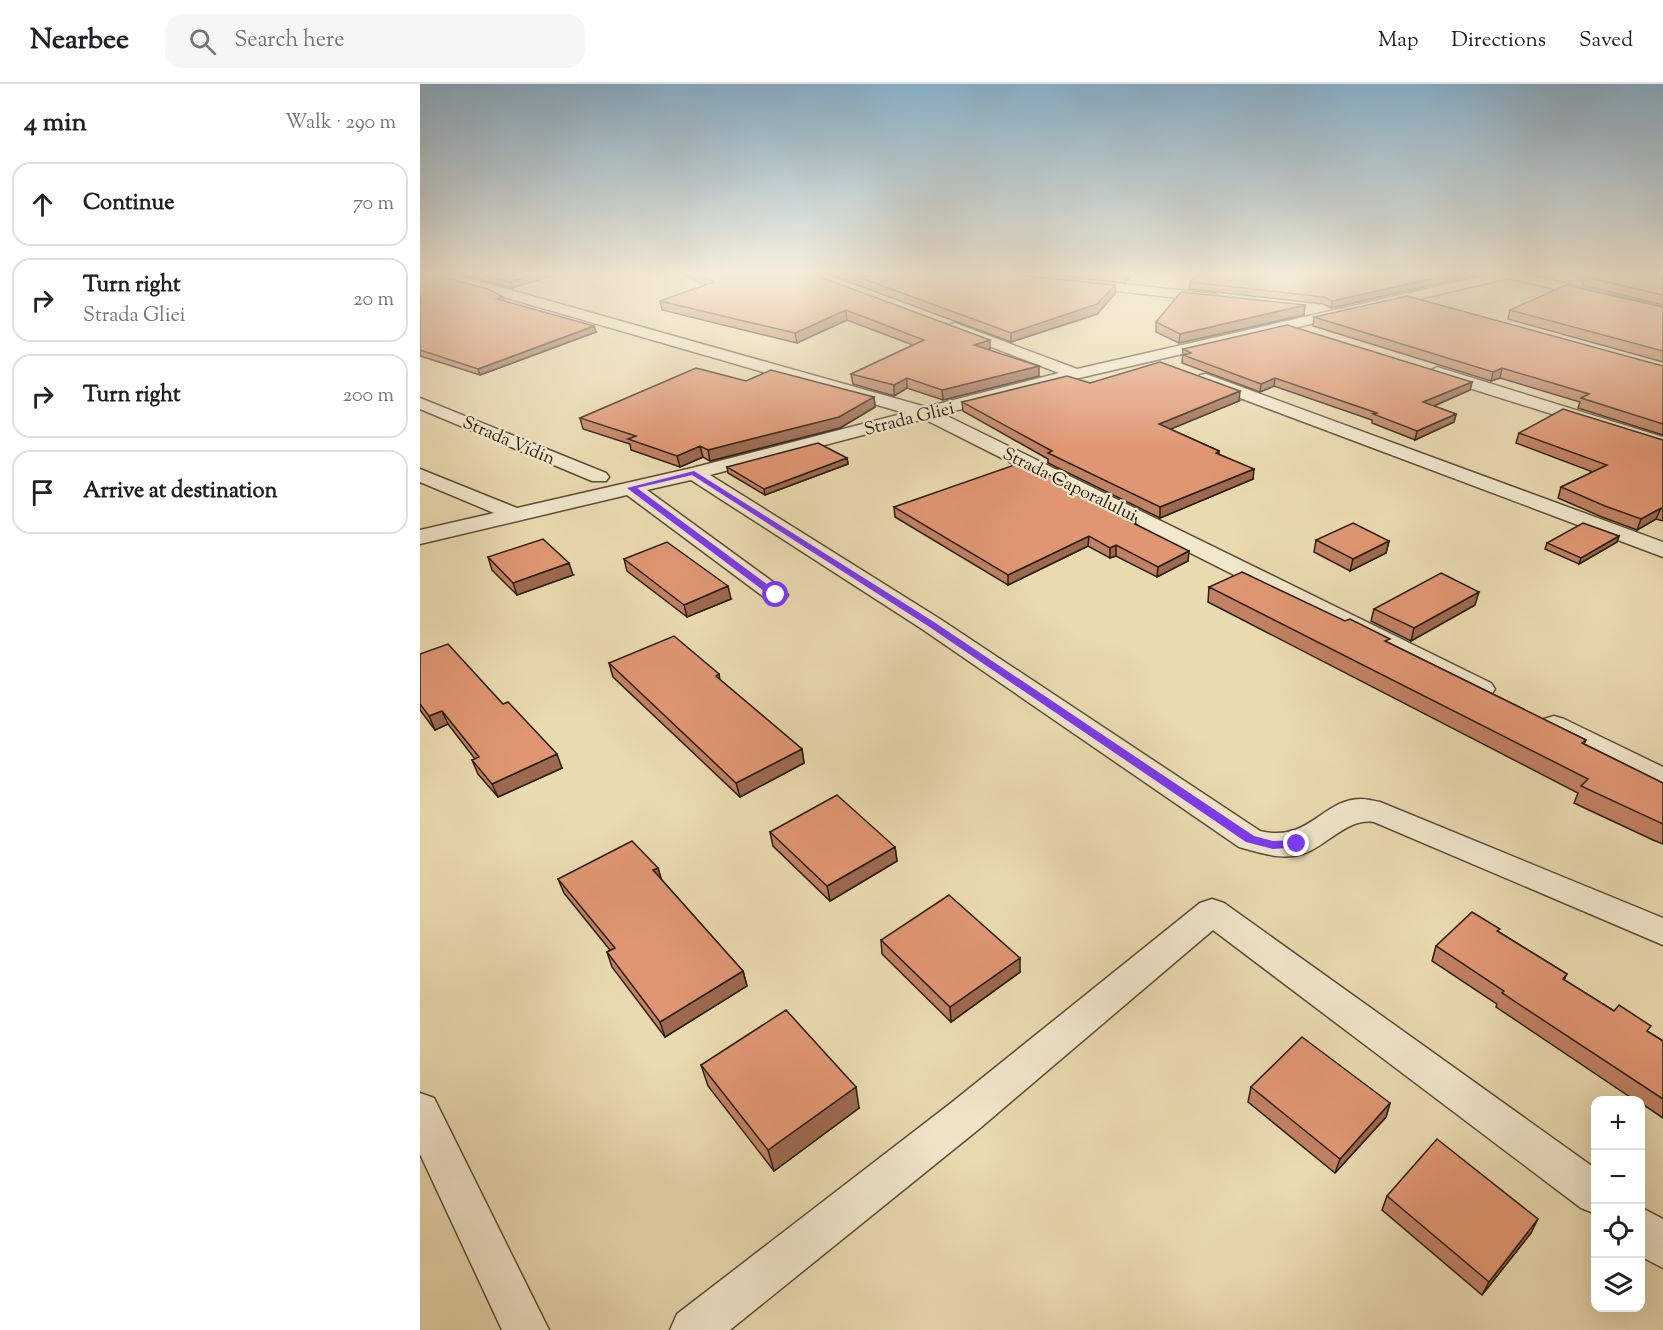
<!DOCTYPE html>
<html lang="en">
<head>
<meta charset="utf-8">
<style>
  :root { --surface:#fff; --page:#f6f6f6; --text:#202124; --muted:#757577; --line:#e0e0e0 }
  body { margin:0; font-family:"Sorts Mill Goudy",serif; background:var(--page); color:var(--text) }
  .controls { position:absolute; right:18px; bottom:18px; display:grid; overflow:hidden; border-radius:12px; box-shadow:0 6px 24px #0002 }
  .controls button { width:54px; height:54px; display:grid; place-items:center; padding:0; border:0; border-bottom:2px solid var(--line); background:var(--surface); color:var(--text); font:30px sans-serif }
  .stop { position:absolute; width:18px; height:18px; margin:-14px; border:4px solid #7c3aed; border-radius:50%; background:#fff }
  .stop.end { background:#7c3aed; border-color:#fff; box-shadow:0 2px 6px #0008 }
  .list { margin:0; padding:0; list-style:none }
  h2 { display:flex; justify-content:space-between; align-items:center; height:78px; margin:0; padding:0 24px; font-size:26px }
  h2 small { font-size:20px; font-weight:400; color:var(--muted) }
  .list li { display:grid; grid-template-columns:39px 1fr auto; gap:18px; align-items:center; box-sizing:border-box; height:84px; margin:0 12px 12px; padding:0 12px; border:2px solid var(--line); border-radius:18px }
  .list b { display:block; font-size:22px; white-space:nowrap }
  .list p { margin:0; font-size:20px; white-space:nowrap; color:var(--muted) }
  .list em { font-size:20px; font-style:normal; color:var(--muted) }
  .icon { flex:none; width:33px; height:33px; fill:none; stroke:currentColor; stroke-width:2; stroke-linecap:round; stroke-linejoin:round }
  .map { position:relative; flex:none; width:1243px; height:1246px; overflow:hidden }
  header { display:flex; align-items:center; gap:36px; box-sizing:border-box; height:84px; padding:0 30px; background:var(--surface); border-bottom:2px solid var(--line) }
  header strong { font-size:28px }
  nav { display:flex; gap:33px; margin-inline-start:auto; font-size:21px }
  .search { width:420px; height:54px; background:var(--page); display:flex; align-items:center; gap:15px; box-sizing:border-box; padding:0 21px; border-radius:18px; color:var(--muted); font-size:22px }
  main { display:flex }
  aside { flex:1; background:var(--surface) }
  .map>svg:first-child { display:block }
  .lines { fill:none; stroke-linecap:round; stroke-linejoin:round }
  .street-casing { stroke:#5b4c38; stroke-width:3 }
  .street { fill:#f1e7cc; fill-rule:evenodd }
  .wall { fill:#c18163; stroke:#2b1d10; stroke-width:1.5 }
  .shaded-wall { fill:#9d6950; stroke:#2b1d10; stroke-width:1.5 }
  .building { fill:#e09673; stroke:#2b1d10; stroke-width:1.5 }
  .route { fill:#7c3aed }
  .labels { text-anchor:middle; stroke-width:4.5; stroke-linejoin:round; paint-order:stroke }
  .far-street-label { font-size:18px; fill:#2b1d10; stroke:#f1e7cc }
</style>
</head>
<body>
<header>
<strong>Nearbee</strong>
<div class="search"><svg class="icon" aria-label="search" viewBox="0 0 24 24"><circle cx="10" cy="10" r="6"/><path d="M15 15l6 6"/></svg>Search here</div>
<nav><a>Map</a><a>Directions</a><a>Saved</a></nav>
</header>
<main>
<aside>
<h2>4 min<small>Walk · 290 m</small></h2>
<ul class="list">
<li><svg class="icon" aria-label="ahead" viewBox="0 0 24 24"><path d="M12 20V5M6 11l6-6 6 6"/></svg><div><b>Continue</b></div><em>70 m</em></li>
<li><svg class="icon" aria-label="right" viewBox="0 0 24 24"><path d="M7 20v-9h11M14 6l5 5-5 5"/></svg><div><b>Turn right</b><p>Strada Gliei</p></div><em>20 m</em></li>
<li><svg class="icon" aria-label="right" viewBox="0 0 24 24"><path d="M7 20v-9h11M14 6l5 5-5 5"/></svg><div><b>Turn right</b></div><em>200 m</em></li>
<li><svg class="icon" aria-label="arrive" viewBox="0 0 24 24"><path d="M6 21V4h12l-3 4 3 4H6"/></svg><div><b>Arrive at destination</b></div></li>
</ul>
</aside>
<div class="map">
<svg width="1243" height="1246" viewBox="0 0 1243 1246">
  <rect width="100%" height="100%" fill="#eadab0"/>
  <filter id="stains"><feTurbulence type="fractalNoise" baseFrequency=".00333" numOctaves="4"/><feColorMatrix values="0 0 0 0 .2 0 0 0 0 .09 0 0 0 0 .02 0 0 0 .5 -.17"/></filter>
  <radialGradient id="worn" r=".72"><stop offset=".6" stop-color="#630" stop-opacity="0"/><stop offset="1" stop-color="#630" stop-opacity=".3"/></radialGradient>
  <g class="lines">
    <defs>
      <path id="street" d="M16 191H37L506 323 639 289 530 247 527 244 530 241 535 239 657 285 1068 191H1110L1243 223V231L1089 194 659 294 523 330 1071 599 1075 605 1071 611 1062 613 1053 611 504 335 290 391 520 535 840 747C890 759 902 715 941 715 947 715 954 717 960 718L1243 834V861L954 738C929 734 910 758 888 768 866 778 841 769 819 763L502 545 271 396 227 406 364 506 368 511 364 516 356 518 348 516 207 411 0 460V446L74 429 0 398V385L97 424 272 384 485 329 18 194Z
        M657 195 795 210 802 214 795 218 652 202 650 199 652 196Z
        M1017 283 1243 353V365L1011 292 1009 288Z
        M786 290 1243 458V473L780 299 778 295 780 291Z
        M0 314 186 389 189 393 186 397H172L0 325Z
        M1134 632 1144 635 1243 683V705L1233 702 1124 647 1120 641 1124 635Z
        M792 815 804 819 1176 1085V1130L1161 1124 793 846 559 1045 310 1246H250L257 1230 531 1019 780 819Z
        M0 1009 14 1014 129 1246H82L0 1070Z
        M1220 1123 1243 1135V1184L1220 1172Z"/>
    </defs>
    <use href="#street" class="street-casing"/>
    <use href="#street" class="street"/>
  </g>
  <path class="wall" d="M0 191 83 213 84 217 176 248 60 291 0 272Z
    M44 191H134L92 204Z
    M264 191H395L570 265 569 266 619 292 523 316 487 304 474 312 433 300 431 290 493 261 427 236 377 259 242 226 240 217 285 201Z
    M410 191H599L695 201V210L677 230 591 258Z
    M632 191H712L705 199Z
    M1056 191 911 224 903 220 769 205 770 198Z
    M1158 191H1243V221L1162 201 1164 195 1157 194Z
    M885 221 884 231 759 259 736 248V238Z
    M1243 223V278L1088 235 1090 226Z
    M894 233 1243 282V351L1158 324 1160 318 1080 294 1071 297 893 242Z
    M763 265 1052 298 1050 306 1014 322 1036 330 1034 338 995 356 952 339V336L854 302 840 308 762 279Z
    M326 297 454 313 455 323 420 344 290 377 283 373 260 383 211 366 210 360 163 345 160 334Z
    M670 299 819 317 750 345 799 367V370L833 395 740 434 628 379V375L543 327 542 318Z
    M1099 349 1243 356V437L1236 435 1217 446 1182 433 1138 414 1141 403 1173 388 1096 359Z
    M427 374 428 380 345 411 308 389 307 383Z
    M474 423 716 440 768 477 737 493 696 472 690 474 668 462 588 501 475 433Z
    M1199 452 1197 458 1159 480 1125 465 1127 459Z
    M896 456 969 457 966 469 930 487 894 468Z
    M68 473 153 491 97 511 72 486Z
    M204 475 311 515 267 533 207 487Z
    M789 503 969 559 1166 656 1164 660 1243 699V760L1233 756 1154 719 1158 709 788 518Z
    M1055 521 991 557 951 537 954 525Z
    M0 570 142 684 78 713 58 690 52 676 55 675 28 640 15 646 0 626Z
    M189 579 299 590 300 596 382 665 384 679 320 713 193 593Z
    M350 748 475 763 477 777 410 817 353 762Z
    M238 784 241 795 323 887 327 902 245 953 192 883 187 868 190 866 144 809 138 795Z
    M1079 848 1147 890 1144 896 1243 957V1034L1221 1019V1017H1216L1076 923 1077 920 1012 877 1016 862Z
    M461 856 600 888 531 938 462 870Z
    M281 981 439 1024 354 1087 288 1002Z
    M831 1003 970 1019 966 1033 915 1089 828 1018Z
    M967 1112 1111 1149 1062 1211 962 1126Z"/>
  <path class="shaded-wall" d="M114 191H134L92 204 90 198Z
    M706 191H712L705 199Z
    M1028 191H1056L911 224 912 217Z
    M695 201V210L677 230 591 258V249Z
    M885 221 884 231 759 259 760 250Z
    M426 226 427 236 377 259 375 249Z
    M174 242 176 248 60 291 58 285Z
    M570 256V265L555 270 554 261Z
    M619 282V292L523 316 522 306Z
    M1082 284 1080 294 1071 297 1073 288Z
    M487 294V304L474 312V301Z
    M855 294 854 302 840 308 841 300Z
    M1052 298 1050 306 1002 327 1003 318Z
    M820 307 819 317 739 350V340Z
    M454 313 455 323 420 344 290 377 288 366Z
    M1036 330 1034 338 995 356 997 347Z
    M280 362 283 373 260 383 257 372Z
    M427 374 428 380 345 411 344 405Z
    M834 385 833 395 740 434V423Z
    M1241 424 1236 435 1217 446 1221 435Z
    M716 434 715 444 709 437Z
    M669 452 668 462 588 501V491Z
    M1199 452 1197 458 1159 480 1161 474Z
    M969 457 966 469 930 487 933 475Z
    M696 461V472L690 474V464Z
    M769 467 768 477 737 493 738 483Z
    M149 479 153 491 97 511 93 499Z
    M308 502 311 515 267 533 264 521Z
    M1059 508 1055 521 991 557 994 544Z
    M22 627 28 640 15 646 9 632Z
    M382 665 384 679 320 713 316 699Z
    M137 670 142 684 78 713 72 700Z
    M475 763 477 777 410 817 407 802Z
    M238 784 242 798 233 786Z
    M600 874V888L531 938 530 923Z
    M323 887 327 902 245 953 240 938Z
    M436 1003 439 1024 354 1087 348 1066Z
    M970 1019 966 1033 915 1089 920 1075Z
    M1118 1135 1111 1149 1062 1211 1069 1198Z"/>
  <path class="building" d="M0 191H16L68 205 83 213 77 215 174 242 58 285 0 266Z
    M63 191H114L90 198Z
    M280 191H395L570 256 554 261 619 282 522 306 487 294 474 301 431 290 504 256 426 226 375 249 240 217 294 198Z
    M433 191H599L695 201 677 220 591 249Z
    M776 191H1028L912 217 904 213 770 198Z
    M1170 191H1243V211L1165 193Z
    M1146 201 1243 223V267L1090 226Z
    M761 208 885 221 760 250 736 238Z
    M987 212 1243 282V340L1161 314 1169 310 1082 284 1073 288 894 233Z
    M867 241 1052 298 1003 318 1036 330 997 347 953 330 957 329 855 294 841 300 763 271 771 269 763 265Z
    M740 278 820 307 739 340 799 367 796 369 834 385 740 423 628 369 632 367 542 318 647 292 670 299Z
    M276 284 326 297 351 286 454 313 419 333 288 366 280 362 257 372 208 355 216 352 160 334Z
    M1143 325 1243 356V425L1241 424 1221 435 1185 422 1141 403 1187 381 1099 349Z
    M398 359 427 374 344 405 307 383Z
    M603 378 716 434 709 437 769 467 738 483 696 461 690 464 669 452 588 491 474 423Z
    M933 439 969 457 933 475 896 456Z
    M1163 439 1199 452 1161 474 1127 459Z
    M123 455 149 479 93 499 68 473Z
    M247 458 308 502 264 521 204 475Z
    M822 488 925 537 930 535 970 555 965 557 1166 656 1162 659 1243 699V740L1161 702 1168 695 789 503Z
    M1021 489 1059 508 994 544 954 525Z
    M254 552 299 590 296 592 382 665 316 699 189 579Z
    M28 560 83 620 88 618 137 670 72 700 52 676 59 673 22 627 9 632 0 620V570Z
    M417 711 475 763 407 802 350 748Z
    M212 757 238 784 233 786 323 887 240 938 187 868 195 864 138 795Z
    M529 811 600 874 530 923 461 856Z
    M1052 828 1080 845 1077 847 1147 890 1143 895 1194 927 1199 921 1231 942 1227 947 1243 957V1015L1082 909 1084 907 1016 862Z
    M366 926 436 1003 348 1066 281 981Z
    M882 953 970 1019 920 1075 831 1003Z
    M1017 1055 1118 1135 1069 1198 967 1112Z"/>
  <linearGradient id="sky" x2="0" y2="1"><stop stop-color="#8ab6d4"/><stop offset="0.52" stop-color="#f6eedb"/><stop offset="1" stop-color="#f6eedb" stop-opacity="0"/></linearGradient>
  <rect width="1243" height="365" fill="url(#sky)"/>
  <path class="route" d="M274 387 514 538 834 752 853 757 877 756 883 760 881 763 853 765 826 758 508 542 272 391 217 404 359 509V513H352L207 404Z"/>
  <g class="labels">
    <g class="far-street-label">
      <text transform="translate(489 334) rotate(-14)" y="6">Strada Gliei</text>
      <text transform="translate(89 356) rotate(23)" y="6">Strada Vidin</text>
      <text transform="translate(650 400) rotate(26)" y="6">Strada Caporalului</text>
    </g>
  </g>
  <rect width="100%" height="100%" filter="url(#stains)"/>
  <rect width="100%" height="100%" fill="url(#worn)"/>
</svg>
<div class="controls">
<button>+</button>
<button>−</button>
<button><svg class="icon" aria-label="locate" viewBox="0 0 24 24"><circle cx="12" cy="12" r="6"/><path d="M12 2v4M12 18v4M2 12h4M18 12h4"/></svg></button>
<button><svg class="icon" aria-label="layers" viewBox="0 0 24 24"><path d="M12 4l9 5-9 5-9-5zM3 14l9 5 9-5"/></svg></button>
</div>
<div class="stop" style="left:356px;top:511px"></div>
<div class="stop end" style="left:877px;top:760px"></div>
</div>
</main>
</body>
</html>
